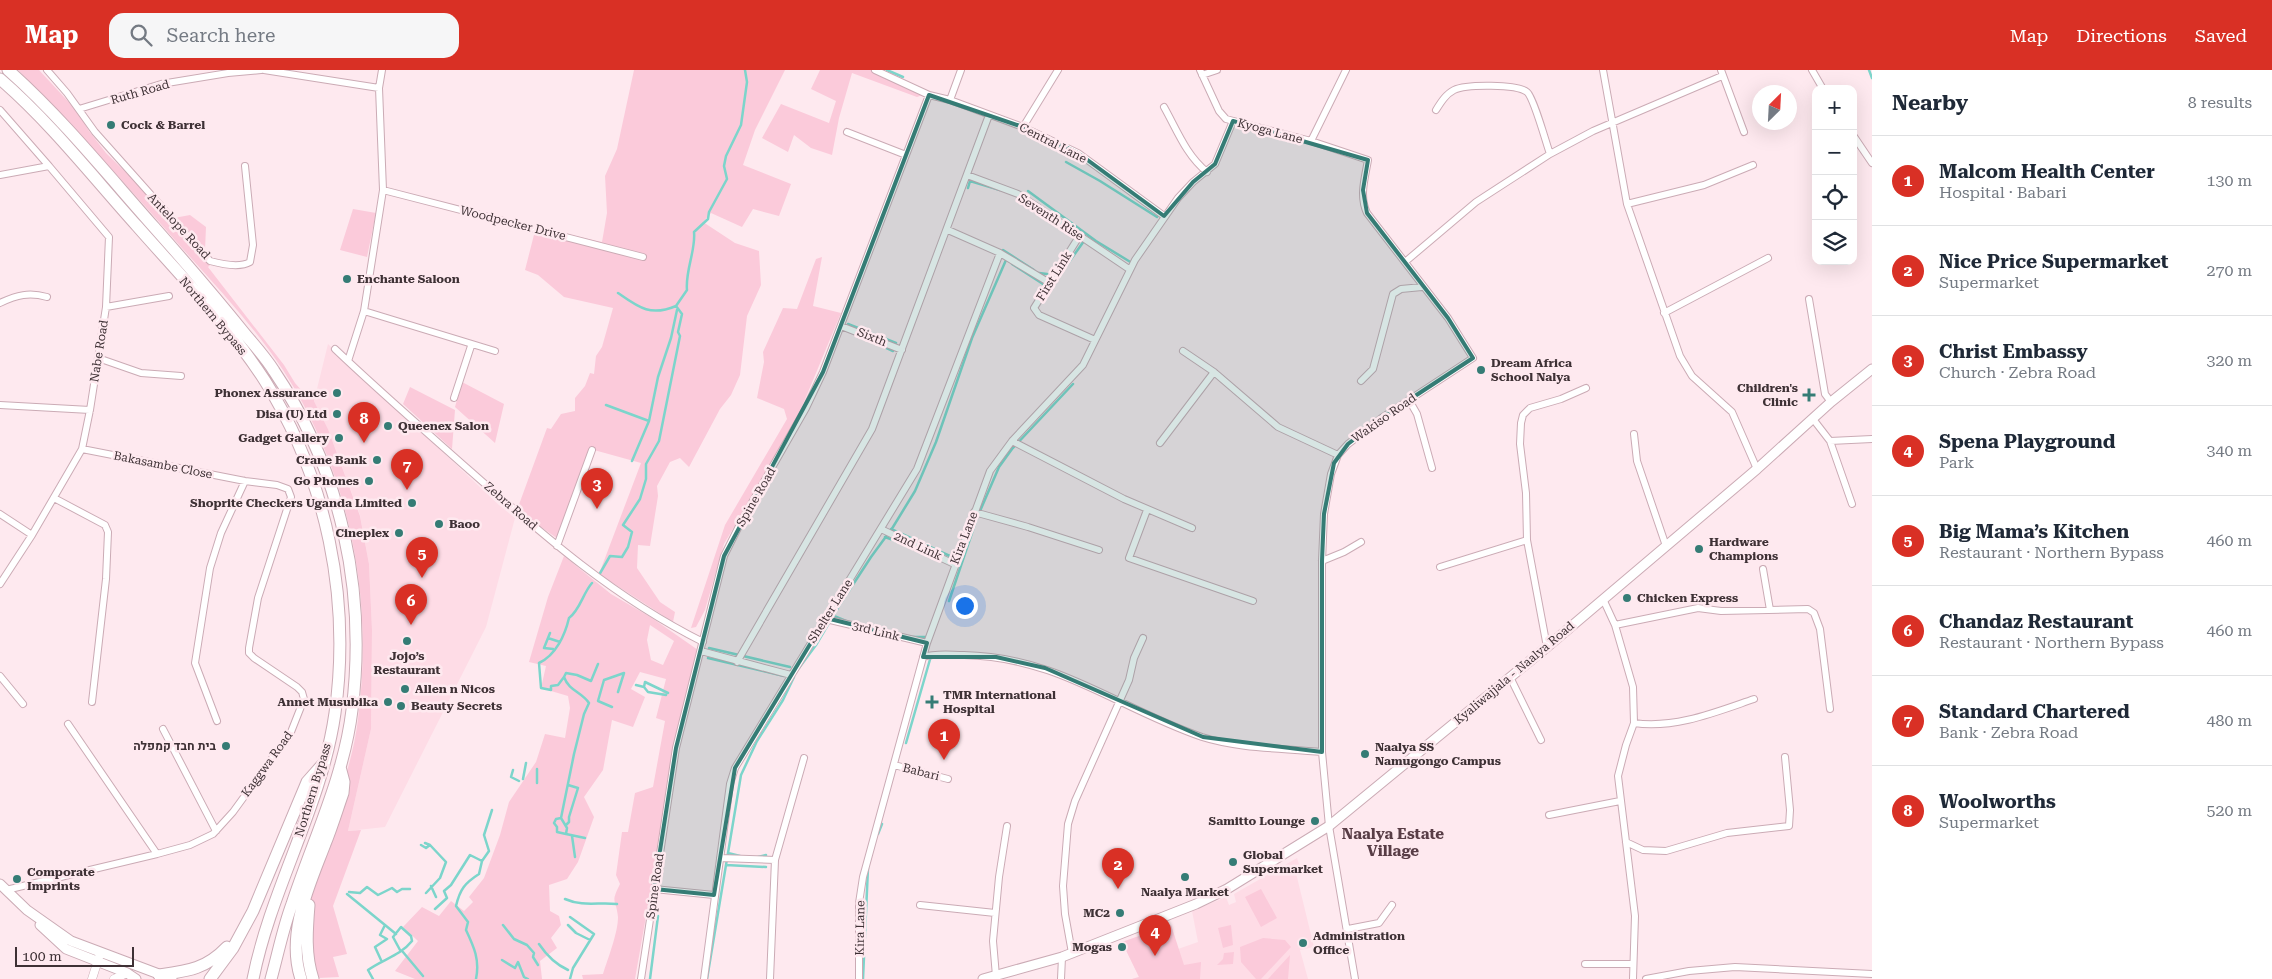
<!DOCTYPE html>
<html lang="en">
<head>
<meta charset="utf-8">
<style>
  :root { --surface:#fff; --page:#f6f6f7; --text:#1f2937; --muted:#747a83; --line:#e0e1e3; --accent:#d93025 }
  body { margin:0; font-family:"Roboto Serif",Heebo,serif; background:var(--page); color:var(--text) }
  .controls { position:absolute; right:15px; top:15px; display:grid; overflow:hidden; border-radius:10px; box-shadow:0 5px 20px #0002 }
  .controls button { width:45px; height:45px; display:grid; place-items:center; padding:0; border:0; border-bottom:1px solid var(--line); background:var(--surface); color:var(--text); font:25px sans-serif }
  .compass { position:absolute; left:1752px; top:15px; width:45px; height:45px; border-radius:50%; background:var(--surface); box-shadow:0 5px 20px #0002; rotate:24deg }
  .scale { position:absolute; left:15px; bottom:12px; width:119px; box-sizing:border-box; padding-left:5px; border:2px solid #3e3135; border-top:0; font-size:14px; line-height:18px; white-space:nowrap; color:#3e3135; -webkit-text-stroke:4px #fee9ef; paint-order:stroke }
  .you { position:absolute; left:964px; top:535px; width:18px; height:18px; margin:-12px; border:4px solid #fff; border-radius:50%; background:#1a73e8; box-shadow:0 0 0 8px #1a73e833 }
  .badge { display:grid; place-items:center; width:32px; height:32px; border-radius:50%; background:var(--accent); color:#fff; font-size:16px; font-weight:700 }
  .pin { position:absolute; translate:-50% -41px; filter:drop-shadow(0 1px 2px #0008) }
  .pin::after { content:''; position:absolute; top:26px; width:18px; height:15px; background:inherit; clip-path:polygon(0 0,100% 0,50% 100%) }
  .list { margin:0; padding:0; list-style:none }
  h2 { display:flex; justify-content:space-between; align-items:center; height:65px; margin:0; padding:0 20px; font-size:21px }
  h2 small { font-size:16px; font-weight:400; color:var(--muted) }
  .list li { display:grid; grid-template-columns:32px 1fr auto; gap:15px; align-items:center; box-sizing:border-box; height:90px; padding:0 20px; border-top:1px solid var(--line) }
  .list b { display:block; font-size:19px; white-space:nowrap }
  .list p { margin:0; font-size:16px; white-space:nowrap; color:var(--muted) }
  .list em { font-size:16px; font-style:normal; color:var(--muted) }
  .icon { flex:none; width:28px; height:28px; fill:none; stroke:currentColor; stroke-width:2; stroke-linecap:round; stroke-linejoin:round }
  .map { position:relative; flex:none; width:1872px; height:909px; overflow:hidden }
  header { display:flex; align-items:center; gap:30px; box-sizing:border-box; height:70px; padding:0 25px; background:var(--accent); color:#fff }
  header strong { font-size:24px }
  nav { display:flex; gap:28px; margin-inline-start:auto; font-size:18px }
  .search { width:350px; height:45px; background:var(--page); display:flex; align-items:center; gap:12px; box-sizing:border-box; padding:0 18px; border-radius:15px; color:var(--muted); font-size:19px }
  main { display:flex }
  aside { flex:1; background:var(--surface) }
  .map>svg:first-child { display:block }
  .built { fill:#fedce6 }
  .green { fill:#fbcada; fill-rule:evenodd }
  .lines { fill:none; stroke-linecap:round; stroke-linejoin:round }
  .stream { stroke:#7cd5cb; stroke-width:2.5 }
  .minor-casing { stroke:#cbabb5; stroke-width:8 }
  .tertiary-casing { stroke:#cbabb5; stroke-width:9 }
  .secondary-casing { stroke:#cbabb5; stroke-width:11 }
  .motorway-casing { stroke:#cbabb5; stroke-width:13 }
  .minor { stroke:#fff; stroke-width:6 }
  .tertiary { stroke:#fff; stroke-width:8 }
  .secondary { stroke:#fff; stroke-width:9 }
  .motorway { stroke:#fff; stroke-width:11 }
  .marked { fill:#357c75; fill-opacity:0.2; stroke:#357c75; stroke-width:4; stroke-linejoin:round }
  .poi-dot { fill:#357c75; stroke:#fee9ef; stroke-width:2 }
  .labels { text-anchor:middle; stroke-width:5; stroke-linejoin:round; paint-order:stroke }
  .street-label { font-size:12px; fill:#3e3135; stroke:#fee9ef }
  .poi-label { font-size:12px; font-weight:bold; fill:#3e3135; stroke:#fee9ef; text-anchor:start }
  .quarter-label { font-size:15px; font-weight:bold; fill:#583d46; stroke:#fee9ef }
</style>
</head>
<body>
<header>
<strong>Map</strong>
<div class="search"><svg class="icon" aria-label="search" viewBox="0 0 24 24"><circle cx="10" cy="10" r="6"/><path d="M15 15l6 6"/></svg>Search here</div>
<nav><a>Map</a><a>Directions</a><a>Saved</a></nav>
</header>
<main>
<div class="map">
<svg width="1872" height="909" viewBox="0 0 1872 909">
  <rect width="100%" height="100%" fill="#fee9ef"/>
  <path class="built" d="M328 274 499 435 515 448 486 557 385 757 348 761 371 659 372 560 369 494 360 445 328 359 314 331Z
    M1297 788 1301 800 1296 803 1314 877 1300 880 1308 909H1132L1139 907 1122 872 1171 855 1178 879 1198 872 1192 841 1226 827 1229 835 1236 832 1234 824Z"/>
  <path class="green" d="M18 0H39L77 41 89 61 106 83 142 118 210 195 208 197 284 295 295 313 302 321 315 327 314 331 328 359 360 446 369 494 372 560 371 659 348 761 361 760 333 836 347 884 333 887 339 907 298 909 292 899V870C305 830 318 790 331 751 342 718 354 684 358 649 374 528 350 403 283 300 254 256 216 216 181 177 128 116 74 58 18 0Z
    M634 0H785L755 60 743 95 791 114 779 146 753 139 742 157 711 143 703 152 735 173 759 181 761 215 747 246 740 305 731 325 720 339 689 397 680 388 670 392 657 416 658 426 650 476 638 475 637 498 660 532 675 542 673 552 599 504 641 393 594 380 592 377 558 469 517 440 547 358 551 359 561 344 575 341V328L585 316 590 303 594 304 596 286 602 277 613 238 564 227 538 205 525 200 536 157 602 172 607 143 605 106 617 79Z
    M820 0H873L931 22 917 27 852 3 839 48 832 85 811 78 794 65 788 82 762 68 781 34 829 53 836 31 811 19Z
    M353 139 376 143 367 187 340 180Z
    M190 145 206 157 205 180 174 148Z
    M822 187 813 236 841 243 796 351 724 474 705 540 696 557 691 558 725 455 787 349 784 339 757 328 764 292 763 282 783 238 797 239 816 189Z
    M462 312 504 334 495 373 455 337Z
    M410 317 455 340 452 379 403 334Z
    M564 486 611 524 652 548 698 580 681 647 635 909H583L582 905 603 904C608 888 618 863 618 847 616 828 610 834 620 814L616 805 622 762H628L635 723 653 717 665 651 656 648 666 609 640 602 631 619 645 627 633 657 612 650 603 700 584 727 594 747 578 792 567 809 549 815 550 841 559 846 561 855 551 868 557 878 540 891 542 909H415L395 901 418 871 403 857 422 837 439 846 451 831 464 841 473 832 469 827 484 808 500 765 509 732 536 692 545 664 565 668 570 638 568 626 541 618 546 596 529 592 548 527ZM650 555 674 571 663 595 651 590 647 570Z
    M1261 819 1277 848 1261 857 1245 827Z
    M1171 855 1184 895 1201 892 1200 909H1132L1139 907 1122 872Z
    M1231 855 1233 875 1223 878 1218 858Z
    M1263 868 1285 870 1291 877 1261 909H1256L1241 892 1240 877Z
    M1234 882 1233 894 1217 895 1223 889 1224 883Z
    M1290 885 1288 909H1268Z"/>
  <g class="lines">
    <path class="stream" d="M887 0 903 7
      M1869 0 1872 8
      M1066 92 1100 111 1157 147
      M968 118 970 111 1000 120
      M1028 121 1096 171 1132 193
      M1003 180 1034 200
      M1012 194 1043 214
      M1039 203 1047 204
      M1049 220 1084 171
      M618 223C638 237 650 247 676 236
      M848 254 896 273
      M878 274 893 281
      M606 335 649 351
      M632 391 649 351 658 307 671 268 677 240
      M891 459 952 487
      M885 467 912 477
      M599 505 610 486 622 487 628 477 632 462 623 455 640 429 646 409V394L659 371 680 266 678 262 682 244 676 236 687 220C685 201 696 180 694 162L708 149 709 142 727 109 724 96 726 86 741 55 747 12 745 0
      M949 531 977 448 999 397 1012 379 1073 314
      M834 546 846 551
      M550 563 544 578 553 579
      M912 567H926
      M548 568 560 572
      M709 578 790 597
      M708 588 784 606
      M799 598 816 575 839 536 871 487 893 457 915 421 936 372 972 268 1006 190
      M564 607 566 603 577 605 591 611 598 594
      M636 615 644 617 648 622 666 625
      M644 617 645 612 668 623
      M612 637 598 631 604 610 624 603 618 622
      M906 673 931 586
      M537 699V713
      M513 700 511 707 519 711
      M523 709 526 693
      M561 748 567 758 566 764 557 762V757L554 753 556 749 561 748 574 684 584 644 589 633C582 622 569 621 564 607L558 615 551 616V620L541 618 539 593C556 585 565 565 569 548 580 540 583 523 592 513
      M566 755 569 752V747L578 718 568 715
      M566 764 585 768
      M878 764 882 754
      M572 766 575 787
      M425 773 430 775 446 792 440 808 426 823
      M421 775 426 778 430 775
      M728 783 740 786
      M758 787 766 785
      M726 795 766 797
      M431 816 436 827
      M349 822 360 823 367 817 378 825 392 818 397 822 402 819H410
      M347 824 385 855 380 865 387 869
      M565 829C583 837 598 832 617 834
      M435 839 447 828 444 821 451 815 470 785 482 791
      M385 855 396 864
      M503 855 514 869 527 875 534 883 533 887 538 895
      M568 855 576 863 590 870
      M539 874C547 886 555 894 568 900
      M403 882 423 906
      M381 890 375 877 387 869
      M502 890 515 898 518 892 524 907 528 909
      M373 909 368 900C383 889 400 886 412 871L411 866 401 857 393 867 400 880
      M476 909C480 890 474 877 466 860L468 852 456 836C460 819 465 813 479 804L482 791 489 781 484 765 492 740
      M570 909 573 898 594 864 570 847
      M650 909 658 846
      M707 909 741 705 757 671 783 630 794 607
      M863 909 868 798"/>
    <defs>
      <path id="minor" d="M47 0 67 23 95 62 210 191C221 194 240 198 250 192L253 175 245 96
        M264 0 379 18
        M382 0 379 18 383 120 364 241 495 281
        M875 0 929 25 950 30 1023 57 1078 83 1164 146
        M1200 0 1219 41 1226 49 1311 71 1368 90C1365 108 1359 126 1367 143L1448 248 1473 288 1383 347 1348 374 1338 385 1331 404 1324 444 1322 491V682L1329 756 1355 909
        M1603 0 1627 134 1680 286 1692 306 1732 342 1757 399
        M1721 0 1744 62
        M1812 0 1823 19
        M1202 5 1217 0
        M950 30 961 0
        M1164 37C1177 60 1186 85 1207 102
        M79 39 161 14 228 3 261 0
        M0 40 49 96
        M1436 40C1441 32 1446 24 1454 20 1466 14 1517 14 1527 22 1534 28 1546 73 1550 84
        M1023 57 1058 0
        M847 62 906 85
        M1853 65 1872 93
        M1311 71 1346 0
        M0 105 49 96 109 167 106 237 90 340 82 379 32 465 0 514
        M967 105 1018 124 1129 199
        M383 120 643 187
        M1627 134 1704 115 1753 95
        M948 160 1000 183 1048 212
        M1080 165 1034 238 1039 245 1095 270
        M1405 192 1476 132 1550 84 1593 61 1722 6
        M1809 229 1825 324 1831 332
        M0 233C17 225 29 222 47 227
        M106 237 169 226
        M1664 243 1768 188
        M841 256 902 280
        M335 279C378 320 423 359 468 399 543 465 613 527 703 572
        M1183 281 1214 302 1278 357 1338 385
        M98 288 141 303 181 306
        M348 291 364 241
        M1361 311 1373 299 1393 224 1401 219 1422 217
        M454 328 471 276
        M1409 330 1417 344 1432 398
        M0 335 90 340
        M1813 349 1830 371 1872 369
        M1634 364 1637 391 1666 476
        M1012 371 1124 429 1192 458
        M1830 371 1852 434
        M1160 373 1214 302
        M54 428 105 455 108 462 106 509 92 632
        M1147 440 1129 488 1253 531
        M974 442 1028 457 1099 480
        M0 444 32 465
        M881 459 954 494
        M557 476 592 380
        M1322 491 1344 482 1361 472
        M1440 497 1527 470
        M1763 499 1770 540
        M1603 529 1615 555 1633 617 1634 653 1626 675 1618 706 1635 846 1633 909
        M826 549 927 573
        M1615 555 1698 538 1721 541 1808 539 1814 543 1820 559 1830 639
        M1547 577 1527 470 1526 423 1520 374 1521 353 1523 345 1530 338 1561 329 1586 318
        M701 581 791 605
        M923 587C936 583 950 585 964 585 1059 587 1117 638 1202 667 1240 679 1283 678 1322 682
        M737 592 872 359 989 45
        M0 606 23 634
        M1510 607 1541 670
        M217 651 195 593 210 498 221 463 245 411
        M1634 653C1675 659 1716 642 1754 629
        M68 654 157 784
        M163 659 216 761
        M894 695 948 709
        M1549 745 1620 731
        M1626 772 1643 780 1666 781 1727 763 1789 756 1790 740 1785 687
        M720 788 775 790
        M654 819 714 825
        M6 820 157 784 190 775 213 764 233 742 291 662 304 629 302 622 297 617 254 588 249 583V578L258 528 291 427 288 419 277 415 245 411 82 379
        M920 835 995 843
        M1348 859 1379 853 1392 835
        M1072 883 1065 844 1063 816 1068 754 1075 731 1129 610 1134 588 1143 568
        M1585 894H1633
        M996 906 993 871 999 807 1007 756
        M641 909 676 678 724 486 742 450 806 338 823 302 929 25
        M704 909 730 714 735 698 917 399 1000 183
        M770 909 775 790 804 688
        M859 909V833L863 807 927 573 990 401 1012 371 1083 295 1135 190 1178 128 1193 112 1215 94 1233 51
        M1061 909 1062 887
        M1646 909 1689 901 1735 897 1872 904"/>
      <path id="tertiary" d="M92 909 99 887
        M114 909 127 903"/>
      <path id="secondary" d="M0 814 27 840 71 871 172 909
        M40 855 66 879 127 903 136 909
        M983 909 1062 887 1196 834 1227 819 1329 756 1547 577 1757 399 1831 332 1872 299"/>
      <path id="motorway" d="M8 0C61 47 107 104 154 157 185 192 216 228 245 264 255 276 266 288 274 301 341 400 367 521 352 640 344 707 313 770 292 834 283 858 278 884 271 909
        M0 9C50 52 93 107 137 156 181 206 229 255 265 311 327 409 351 529 335 643 322 735 271 818 253 909
        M309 835C307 860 305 885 313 909
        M159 905C188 901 206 899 227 877
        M210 909 233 878 253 841 307 712 322 695
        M301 909C286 864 309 816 325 774 332 757 337 740 343 723L344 712 340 697"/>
    </defs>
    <use href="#minor" class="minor-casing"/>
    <use href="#tertiary" class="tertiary-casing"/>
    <use href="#secondary" class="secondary-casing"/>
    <use href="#motorway" class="motorway-casing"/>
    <use href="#minor" class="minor"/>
    <use href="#tertiary" class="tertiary"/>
    <use href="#secondary" class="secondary"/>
    <use href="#motorway" class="motorway"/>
  </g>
  <path class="marked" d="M929 25 1023 57 1078 83 1164 146 1193 112 1215 94 1233 51 1368 90 1363 120 1367 143 1448 248 1473 288 1383 347 1348 374 1334 393 1324 444 1322 491V682L1203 667 1045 598 996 587H923L927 573 826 548 735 698 714 825 654 819 676 678 724 486 823 302Z"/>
  <g class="poi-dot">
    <circle cx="111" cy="55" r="5"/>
    <circle cx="347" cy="209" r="5"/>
    <circle cx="1481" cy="300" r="5"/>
    <circle cx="337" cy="323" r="5"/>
    <path d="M1806.5 317.5h5v5h5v5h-5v5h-5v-5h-5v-5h5z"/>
    <circle cx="337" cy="344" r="5"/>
    <circle cx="388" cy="356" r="5"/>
    <circle cx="339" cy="368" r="5"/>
    <circle cx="377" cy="390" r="5"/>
    <circle cx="369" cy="411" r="5"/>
    <circle cx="412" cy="433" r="5"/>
    <circle cx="439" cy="454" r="5"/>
    <circle cx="399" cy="463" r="5"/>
    <circle cx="1699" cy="479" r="5"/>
    <circle cx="1627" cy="528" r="5"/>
    <circle cx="407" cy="571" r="5"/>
    <circle cx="405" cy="619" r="5"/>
    <circle cx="388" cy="632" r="5"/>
    <path d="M929.5 624.5h5v5h5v5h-5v5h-5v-5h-5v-5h5z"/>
    <circle cx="401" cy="636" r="5"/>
    <circle cx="226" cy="676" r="5"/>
    <circle cx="1365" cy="684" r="5"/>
    <circle cx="1315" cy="751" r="5"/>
    <circle cx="1233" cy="792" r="5"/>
    <circle cx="1185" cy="807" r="5"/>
    <circle cx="17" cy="809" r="5"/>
    <circle cx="1120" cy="843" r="5"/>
    <circle cx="1303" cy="873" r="5"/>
    <circle cx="1122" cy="877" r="5"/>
  </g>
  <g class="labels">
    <g class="street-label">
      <text transform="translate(140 22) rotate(-16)" y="4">Ruth Road</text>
      <text transform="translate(1270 61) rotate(15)" y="4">Kyoga Lane</text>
      <text transform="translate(1053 73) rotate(27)" y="4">Central Lane</text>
      <text transform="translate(1051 147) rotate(33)" y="4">Seventh Rise</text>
      <text transform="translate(513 153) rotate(14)" y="4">Woodpecker Drive</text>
      <text transform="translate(179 156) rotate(47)" y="4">Antelope Road</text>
      <text transform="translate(1054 206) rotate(-58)" y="4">First Link</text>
      <text transform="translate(213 246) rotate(50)" y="4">Northern Bypass</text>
      <text transform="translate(872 267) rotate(22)" y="4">Sixth</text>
      <text transform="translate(99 281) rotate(-81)" y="4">Nabe Road</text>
      <text transform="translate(1384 348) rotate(-35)" y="4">Wakiso Road</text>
      <text transform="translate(163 395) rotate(11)" y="4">Bakasambe Close</text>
      <text transform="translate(756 427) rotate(-60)" y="4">Spine Road</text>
      <text transform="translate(511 436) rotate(41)" y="4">Zebra Road</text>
      <text transform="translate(964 468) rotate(-69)" y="4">Kira Lane</text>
      <text transform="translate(918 476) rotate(25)" y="4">2nd Link</text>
      <text transform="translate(830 541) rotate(-58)" y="4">Shelter Lane</text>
      <text transform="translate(876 561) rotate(14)" y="4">3rd Link</text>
      <text transform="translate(1514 603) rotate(-40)" y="4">Kyaliwajjala - Naalya Road</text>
      <text transform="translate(267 694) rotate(-54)" y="4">Kaggwa Road</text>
      <text transform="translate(921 702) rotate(14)" y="4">Babari</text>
      <text transform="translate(313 720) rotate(-73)" y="4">Northern Bypass</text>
      <text transform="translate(655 816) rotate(-82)" y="4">Spine Road</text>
      <text transform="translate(860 858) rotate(-89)" y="4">Kira Lane</text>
    </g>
    <g class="poi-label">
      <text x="121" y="59">Cock &amp; Barrel</text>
      <text x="357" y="213">Enchante Saloon</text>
      <text x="1491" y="297">Dream Africa<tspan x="1491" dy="14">School Nalya</tspan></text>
      <text x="1798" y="322" text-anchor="end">Children's<tspan x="1798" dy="14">Clinic</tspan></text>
      <text x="327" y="327" text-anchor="end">Phonex Assurance</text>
      <text x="327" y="348" text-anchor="end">Disa (U) Ltd</text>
      <text x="398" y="360">Queenex Salon</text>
      <text x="329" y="372" text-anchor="end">Gadget Gallery</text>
      <text x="367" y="394" text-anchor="end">Crane Bank</text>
      <text x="359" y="415" text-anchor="end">Go Phones</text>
      <text x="402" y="437" text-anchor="end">Shoprite Checkers Uganda Limited</text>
      <text x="449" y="458">Baoo</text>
      <text x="389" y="467" text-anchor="end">Cineplex</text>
      <text x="1709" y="476">Hardware<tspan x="1709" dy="14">Champions</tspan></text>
      <text x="1637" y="532">Chicken Express</text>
      <text x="407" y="590" text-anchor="middle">Jojo’s<tspan x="407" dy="14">Restaurant</tspan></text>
      <text x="415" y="623">Allen n Nicos</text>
      <text x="943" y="629">TMR International<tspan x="943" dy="14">Hospital</tspan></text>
      <text x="378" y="636" text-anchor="end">Annet Musubika</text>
      <text x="411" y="640">Beauty Secrets</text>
      <text x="216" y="680" text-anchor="end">בית חבד קמפלה</text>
      <text x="1375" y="681">Naalya SS<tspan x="1375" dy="14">Namugongo Campus</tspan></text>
      <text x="1305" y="755" text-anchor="end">Samitto Lounge</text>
      <text x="1243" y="789">Global<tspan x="1243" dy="14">Supermarket</tspan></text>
      <text x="27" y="806">Comporate<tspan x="27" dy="14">Imprints</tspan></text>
      <text x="1185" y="826" text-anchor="middle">Naalya Market</text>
      <text x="1110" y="847" text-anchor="end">MC2</text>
      <text x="1313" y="870">Administration<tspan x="1313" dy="14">Office</tspan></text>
      <text x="1112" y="881" text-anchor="end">Mogas</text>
    </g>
    <g class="quarter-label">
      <text x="1393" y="769">Naalya Estate<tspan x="1393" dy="17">Village</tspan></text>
    </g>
  </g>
</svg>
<div class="controls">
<button>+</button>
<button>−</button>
<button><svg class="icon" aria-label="locate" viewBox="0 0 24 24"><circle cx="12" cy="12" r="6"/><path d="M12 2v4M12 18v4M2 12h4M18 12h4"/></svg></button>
<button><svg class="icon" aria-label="layers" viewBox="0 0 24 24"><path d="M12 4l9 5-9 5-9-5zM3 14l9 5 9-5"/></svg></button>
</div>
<svg class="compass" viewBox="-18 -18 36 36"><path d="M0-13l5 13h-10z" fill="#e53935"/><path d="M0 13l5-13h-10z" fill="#747a83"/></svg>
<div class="scale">100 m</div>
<div class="you"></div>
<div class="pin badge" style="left:944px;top:690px">1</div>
<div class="pin badge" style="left:1118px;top:819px">2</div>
<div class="pin badge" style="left:597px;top:439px">3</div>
<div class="pin badge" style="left:1155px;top:886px">4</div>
<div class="pin badge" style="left:422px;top:508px">5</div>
<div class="pin badge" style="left:411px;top:555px">6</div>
<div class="pin badge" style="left:407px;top:420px">7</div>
<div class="pin badge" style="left:364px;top:373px">8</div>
</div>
<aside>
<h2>Nearby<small>8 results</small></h2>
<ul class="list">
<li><span class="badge">1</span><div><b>Malcom Health Center</b><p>Hospital · Babari</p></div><em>130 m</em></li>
<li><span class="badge">2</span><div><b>Nice Price Supermarket</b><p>Supermarket</p></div><em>270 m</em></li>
<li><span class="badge">3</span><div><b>Christ Embassy</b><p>Church · Zebra Road</p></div><em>320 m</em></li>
<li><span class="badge">4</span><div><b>Spena Playground</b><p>Park</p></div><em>340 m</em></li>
<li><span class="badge">5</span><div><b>Big Mama’s Kitchen</b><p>Restaurant · Northern Bypass</p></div><em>460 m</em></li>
<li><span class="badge">6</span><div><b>Chandaz Restaurant</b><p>Restaurant · Northern Bypass</p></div><em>460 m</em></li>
<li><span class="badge">7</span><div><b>Standard Chartered</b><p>Bank · Zebra Road</p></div><em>480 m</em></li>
<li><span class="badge">8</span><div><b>Woolworths</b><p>Supermarket</p></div><em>520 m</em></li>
</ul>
</aside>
</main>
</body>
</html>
